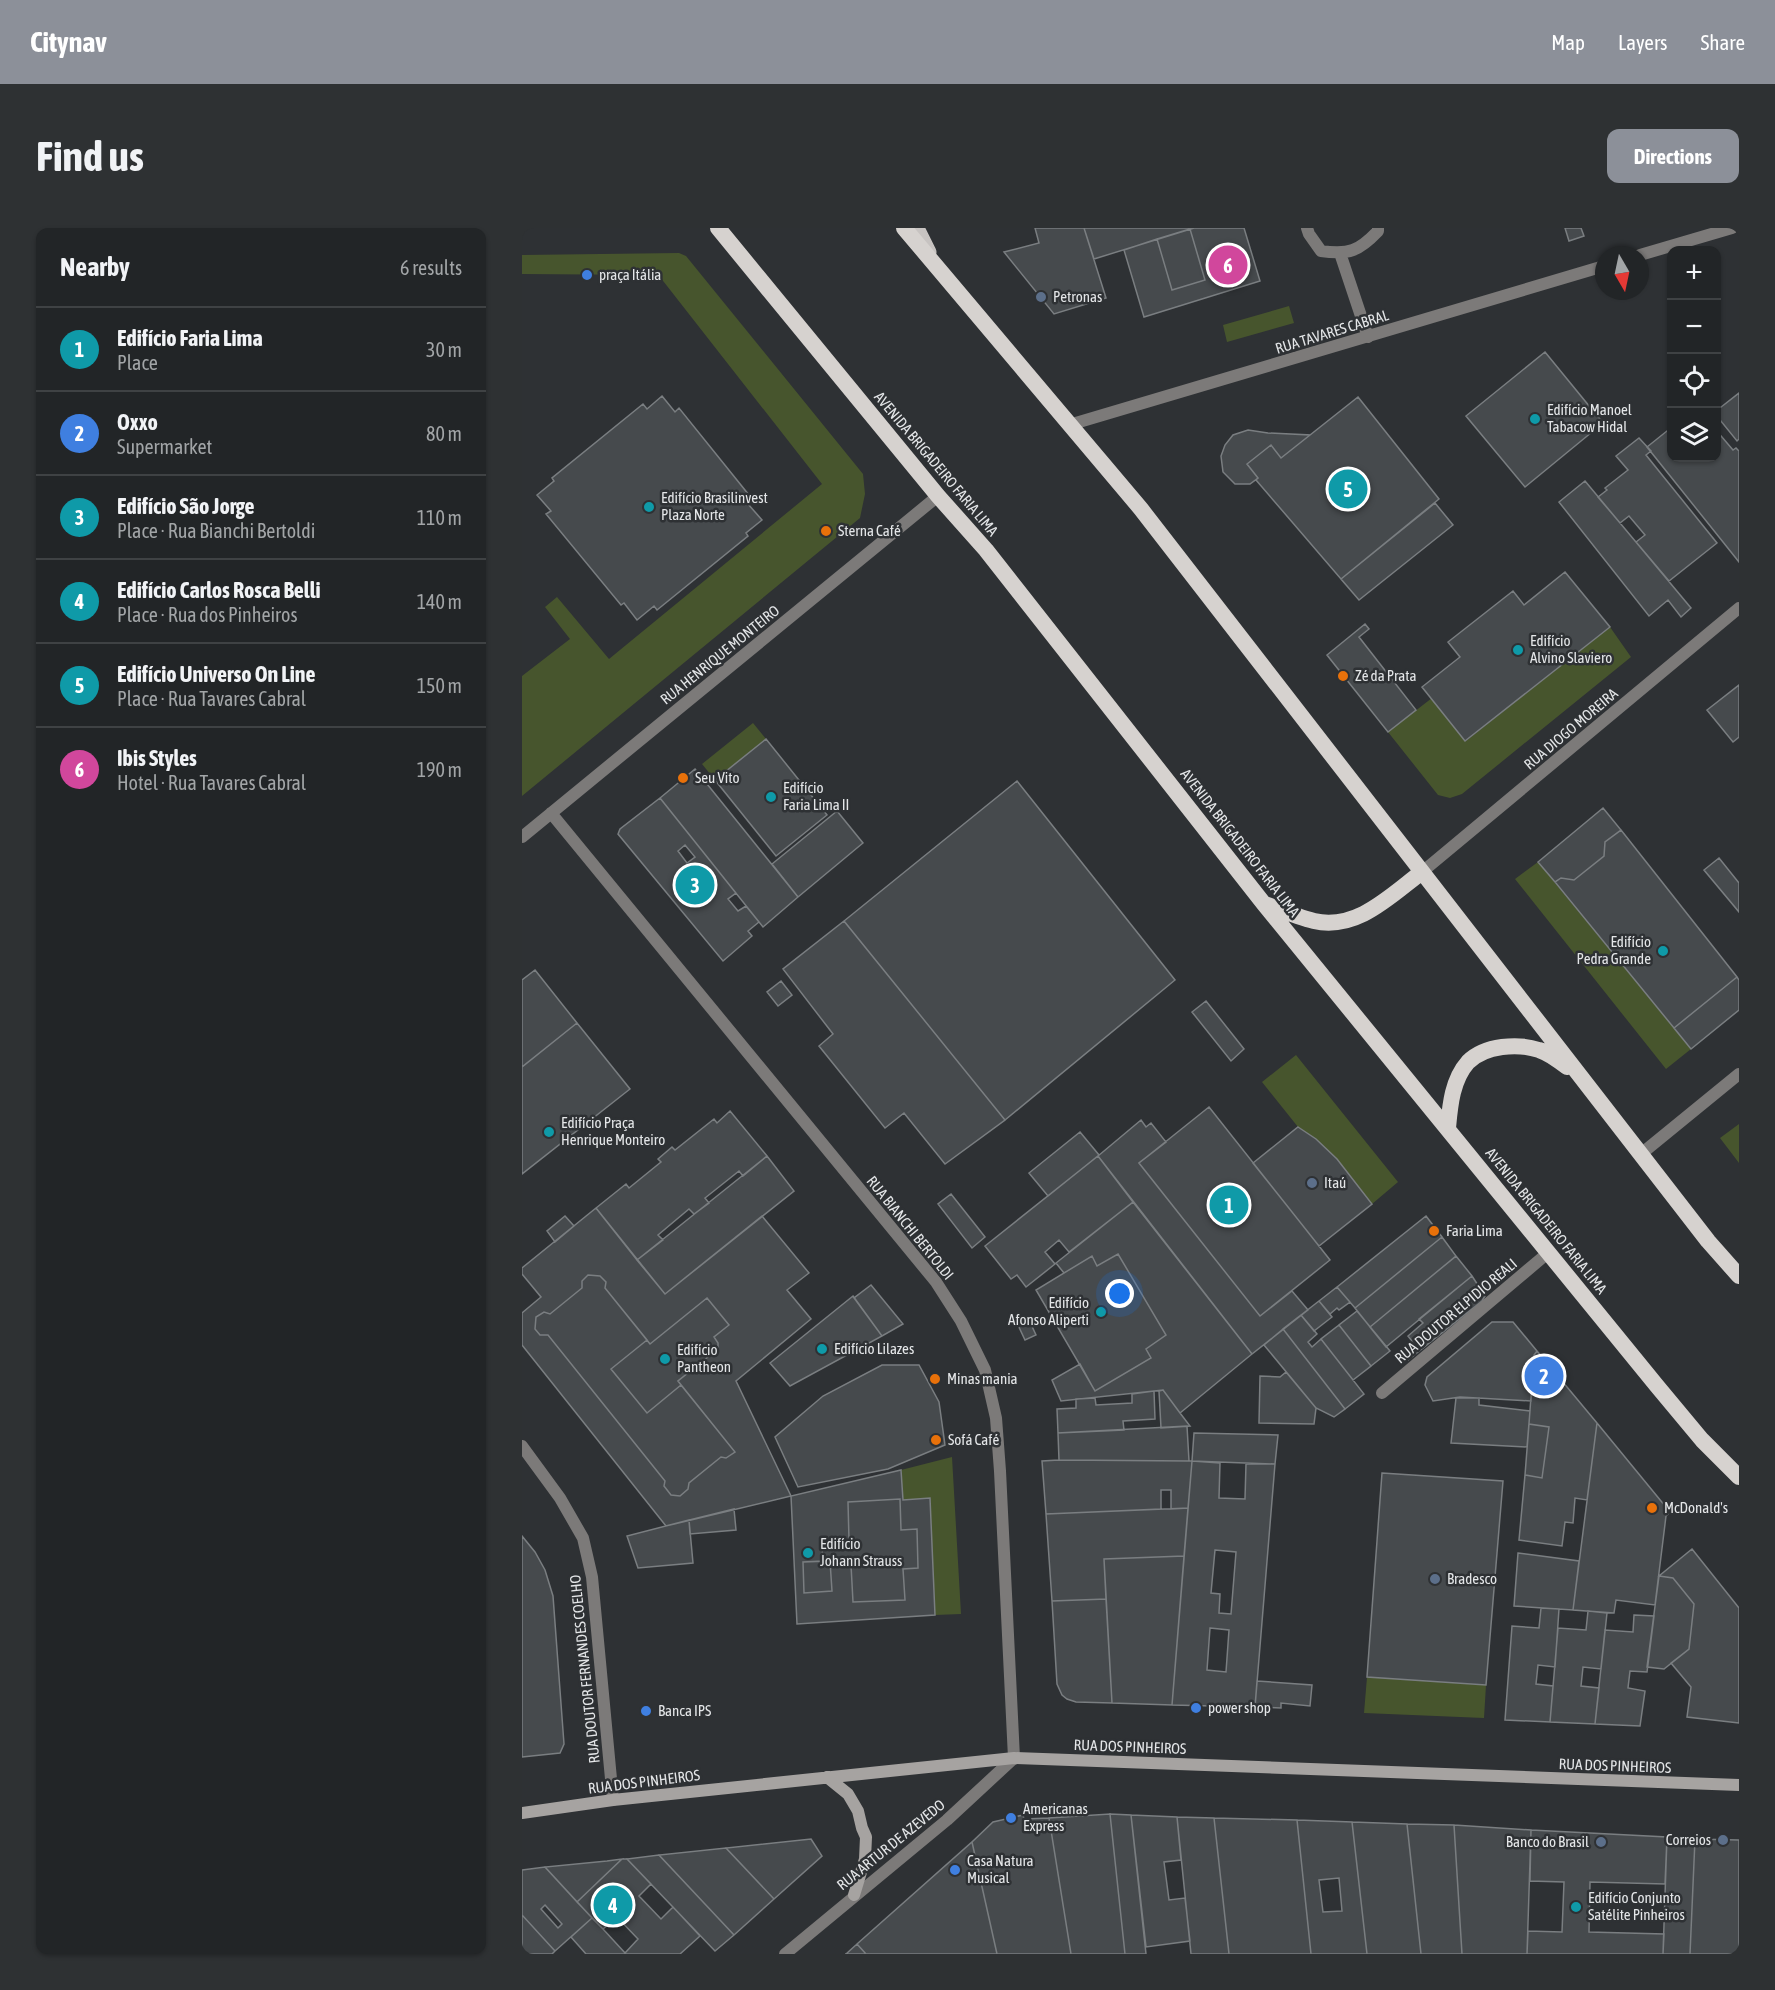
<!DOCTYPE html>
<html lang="en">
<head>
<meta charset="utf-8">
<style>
  :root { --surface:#222527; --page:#2e3133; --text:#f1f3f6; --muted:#a2a5a7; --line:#3f4244; --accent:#8c9099 }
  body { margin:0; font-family:"Asap Condensed",sans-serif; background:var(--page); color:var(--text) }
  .controls { position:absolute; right:18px; top:18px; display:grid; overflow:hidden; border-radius:12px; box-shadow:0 2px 4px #0004 }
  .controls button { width:54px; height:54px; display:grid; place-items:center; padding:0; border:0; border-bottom:2px solid var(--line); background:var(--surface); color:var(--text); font:30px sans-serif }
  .compass { position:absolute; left:1073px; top:18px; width:54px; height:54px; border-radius:50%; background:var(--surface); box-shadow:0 2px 4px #0004; rotate:171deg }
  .you { position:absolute; left:598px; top:1066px; width:21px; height:21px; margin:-15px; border:4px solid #fff; border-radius:50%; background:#1a73e8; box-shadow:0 0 0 9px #1a73e833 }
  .badge { display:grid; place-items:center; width:39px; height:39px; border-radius:50%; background:var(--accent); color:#fff; font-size:20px; font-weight:700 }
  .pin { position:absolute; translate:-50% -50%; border:3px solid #fff; box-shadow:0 2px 6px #0006 }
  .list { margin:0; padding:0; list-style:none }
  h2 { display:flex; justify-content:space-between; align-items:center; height:78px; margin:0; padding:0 24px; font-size:26px }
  h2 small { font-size:20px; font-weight:400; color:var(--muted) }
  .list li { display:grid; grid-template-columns:39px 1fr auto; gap:18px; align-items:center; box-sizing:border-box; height:84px; padding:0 24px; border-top:2px solid var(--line) }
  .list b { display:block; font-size:22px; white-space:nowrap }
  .list p { margin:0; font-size:20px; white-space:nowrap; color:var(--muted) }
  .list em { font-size:20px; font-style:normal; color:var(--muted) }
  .icon { flex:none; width:33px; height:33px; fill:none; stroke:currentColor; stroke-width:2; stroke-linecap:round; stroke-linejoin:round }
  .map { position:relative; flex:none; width:1217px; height:1726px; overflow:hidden; border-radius:12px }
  header { display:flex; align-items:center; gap:36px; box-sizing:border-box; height:84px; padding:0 30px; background:var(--accent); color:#fff }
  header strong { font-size:28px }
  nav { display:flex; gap:33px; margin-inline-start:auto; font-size:21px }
  .intro { display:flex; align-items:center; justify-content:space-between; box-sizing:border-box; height:144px; padding:0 36px }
  h1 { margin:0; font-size:42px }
  .button { padding:15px 27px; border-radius:12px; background:var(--accent); color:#fff; font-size:21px; font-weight:700 }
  main { display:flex; gap:36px; padding:0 36px }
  aside { flex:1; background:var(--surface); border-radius:12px; box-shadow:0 2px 4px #0004 }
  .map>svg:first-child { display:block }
  .green { fill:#47552d }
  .building { fill:#464a4d; stroke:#7a7e81; stroke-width:1.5; fill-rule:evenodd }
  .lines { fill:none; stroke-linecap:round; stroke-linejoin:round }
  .service { stroke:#7c7a79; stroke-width:12 }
  .minor { stroke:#7c7a79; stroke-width:12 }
  .tertiary { stroke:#7c7a79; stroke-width:12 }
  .secondary { stroke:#a6a3a1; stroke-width:12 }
  .primary { stroke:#c7c3c1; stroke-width:15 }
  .trunk { stroke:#d6d2cf; stroke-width:16 }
  .shop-dot { fill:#3f7fe0; stroke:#2e3134; stroke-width:2 }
  .service-dot { fill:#5c6f8a; stroke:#2e3134; stroke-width:2 }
  .culture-dot { fill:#0f9aa8; stroke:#2e3134; stroke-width:2 }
  .food-dot { fill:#e8710a; stroke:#2e3134; stroke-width:2 }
  .labels { text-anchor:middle; stroke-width:5; stroke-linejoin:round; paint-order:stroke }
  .poi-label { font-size:15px; fill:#e4e6e8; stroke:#2e3134; text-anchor:start }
  .street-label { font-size:15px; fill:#e4e6e8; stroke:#2e3134 }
</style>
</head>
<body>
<header>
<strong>Citynav</strong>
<nav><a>Map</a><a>Layers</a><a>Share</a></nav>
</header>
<div class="intro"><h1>Find us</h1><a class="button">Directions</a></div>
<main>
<aside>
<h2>Nearby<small>6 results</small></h2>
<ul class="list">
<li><span class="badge" style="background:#0f9aa8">1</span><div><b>Edifício Faria Lima</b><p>Place</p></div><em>30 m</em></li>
<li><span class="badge" style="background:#3f7fe0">2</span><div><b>Oxxo</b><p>Supermarket</p></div><em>80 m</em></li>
<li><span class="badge" style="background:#0f9aa8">3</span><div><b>Edifício São Jorge</b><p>Place · Rua Bianchi Bertoldi</p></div><em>110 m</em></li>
<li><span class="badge" style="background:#0f9aa8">4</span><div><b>Edifício Carlos Rosca Belli</b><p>Place · Rua dos Pinheiros</p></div><em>140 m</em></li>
<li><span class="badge" style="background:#0f9aa8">5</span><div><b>Edifício Universo On Line</b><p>Place · Rua Tavares Cabral</p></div><em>150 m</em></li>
<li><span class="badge" style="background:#d1479c">6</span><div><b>Ibis Styles</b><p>Hotel · Rua Tavares Cabral</p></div><em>190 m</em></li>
</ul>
</aside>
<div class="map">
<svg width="1217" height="1726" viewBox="0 0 1217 1726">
  <rect width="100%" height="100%" fill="#2e3134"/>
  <path class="green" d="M157 25 164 28 341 246 343 266 338 290 0 568V448L48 411 23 379 35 369 87 431 300 256 138 49 134 47 0 46V27Z
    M767 78 772 95 705 114 701 97Z
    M1088 399 1109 429 940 566 928 570 916 567 866 504 910 470 944 513Z
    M231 495 244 511 193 552 180 536Z
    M1016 634 1169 821 1144 841 993 651Z
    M774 827 876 954 850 976 815 931 791 910 776 899 740 854Z
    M1217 896V935L1198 910Z
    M430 1229 439 1386 413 1387 408 1271 381 1272 379 1242Z
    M845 1449 964 1457 962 1490 842 1485Z"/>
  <path class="building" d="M513 0H562L584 70 532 86 482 24 517 15Z
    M562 0H672L572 31Z
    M672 0H722L738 53 622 89 602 22 635 11 650 62 683 52 668 1Z
    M1043 0H1059L1062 8 1047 13Z
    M668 1 683 52 650 62 635 11Z
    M1023 124 1081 195 1003 259 944 188Z
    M1217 165V211L1215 213 1194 187V183Z
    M140 168 153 184 157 180 231 272 226 276 240 292 224 305 226 308 135 382 132 378 115 392 102 375 99 377 24 286 29 283 15 267 32 253 30 250 121 176 125 181Z
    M836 169 917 271 819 351 734 252 736 250 725 236 749 217 759 230Z
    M1150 199V230H1194V202L1211 222 1214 220 1217 223V334L1125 219Z
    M726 202 746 205 788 207 759 230 749 217 725 236 736 250 728 256H713L701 244 699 228 703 217 711 207Z
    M1117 210 1129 223 1124 227 1195 315 1147 353 1114 314 1123 307 1107 288 1098 295 1076 269 1085 262 1083 260 1106 242 1094 228Z
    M1063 253 1169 380 1159 389 1146 372 1127 388 1037 274Z
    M913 275 931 297 837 372 819 351Z
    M1043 344 1088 399 943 513 900 459 938 429 926 414 991 363 1002 377Z
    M843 396 847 401 837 409 894 482 866 504 805 427Z
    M1217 457V509L1211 514 1185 482Z
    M244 511 305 587 254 628 193 552Z
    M173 541 276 669 241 699 138 570Z
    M495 553 653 752 483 892 322 693Z
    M138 570 214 665 206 671 216 683 224 678 237 694 226 703 230 708 201 733 96 606 98 601ZM163 617 173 629 165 635 156 623Z
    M1081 580 1099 602 1083 614 1082 628 1052 652 1039 650 1033 654 1016 634Z
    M315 583 341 615 276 669 250 636Z
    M1099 602 1215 749 1152 800 1033 654 1039 650 1052 652 1082 628 1083 614Z
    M1197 630 1217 655V684L1182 642Z
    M322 693 483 892 423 936 382 885 363 900 297 818 311 806 261 741Z
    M13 742 55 795 0 839V752Z
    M1215 749 1217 752V782L1169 821 1152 800Z
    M259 753 270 767 256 778 245 764Z
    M684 773 722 821 709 833 670 784Z
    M55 795 108 861 0 946V839Z
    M687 879 808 1032 738 1088 617 935Z
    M208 883 245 928 221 948 217 943 183 970 187 975 172 986 167 981 136 1007 141 1012 115 1032 74 980 104 956 107 960 139 934 136 931 150 919 153 922 192 891 195 895Z
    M619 892 624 899 629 895 644 914 617 935 738 1088 770 1063 786 1082 730 1126 576 928Z
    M776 899 794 911 815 931 850 976 797 1018 731 935Z
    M558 904 577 927 526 968 507 945Z
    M245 928 272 963 143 1066 115 1032Z
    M576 928 611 974 547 1024 537 1012 523 1024 533 1036 504 1059 495 1047 489 1051 463 1018Z
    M429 966 463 1009 450 1020 416 976Z
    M611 974 730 1126 658 1185 641 1162 539 1173 530 1152 558 1136 573 1163 629 1130 624 1121 644 1107 596 1026 575 1038 570 1028 542 1045 534 1035Z
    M74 980 143 1066 240 988 287 1045 265 1062 289 1091 214 1153 269 1268 144 1298 0 1117V1085L19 1069 0 1046V1040ZM66 1047 78 1048 84 1054 83 1060 128 1116 185 1070 207 1097 192 1109 196 1115V1121L156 1153 213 1224 204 1230 199 1229 167 1255 166 1261 158 1268 149 1267 142 1258 143 1253 26 1107H18L13 1101 14 1089 22 1084 28 1086 60 1060V1053Z
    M43 988 52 998 33 1014 25 1003Z
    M904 988 920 1009 833 1080 815 1059Z
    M920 1009 934 1028 848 1099 833 1080Z
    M596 1026 644 1107 624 1121 629 1130 573 1163 514 1062 570 1028 575 1038Z
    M934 1028 950 1048 864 1119 848 1099Z
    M66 1047 78 1048 84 1054 83 1060 125 1112 89 1141 125 1185 159 1157 213 1224 204 1230 199 1229 167 1255 166 1261 158 1268 149 1267 142 1258 143 1253 26 1107H18L13 1101 14 1089 22 1084 28 1086 60 1060V1053Z
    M950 1048 963 1068 960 1073 886 1132 878 1123 890 1113 886 1108 901 1095 897 1091Z
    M349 1057 381 1096 360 1108 332 1070Z
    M815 1059 828 1074 817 1082 815 1080 808 1086 797 1073Z
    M331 1068 360 1108 268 1158 248 1135Z
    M185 1070 207 1097 192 1109 196 1115V1121L156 1153 159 1157 125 1185 89 1141 125 1112 128 1116Z
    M797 1073 810 1089 792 1103 779 1087Z
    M835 1083 868 1123 849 1138 817 1097Z
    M779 1087 795 1106 786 1114 790 1119 799 1111 842 1166 823 1181 761 1101Z
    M507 1092 514 1107 503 1112 496 1097Z
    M970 1094H991L1015 1123 1012 1127 1009 1173 938 1169 911 1173 903 1157 905 1149Z
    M817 1097 849 1138 831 1152 799 1111Z
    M761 1101 823 1181 812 1189 794 1180 742 1117Z
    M1015 1123 1075 1195 1065 1272 1053 1270 1051 1295 1043 1294 1040 1318 997 1312 1003 1247 1020 1250 1027 1199 1007 1196 1012 1127Z
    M360 1137H397L417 1174 423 1217 366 1241 276 1259 253 1209 301 1168Z
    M764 1144 794 1180 792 1196 737 1195 738 1148 758 1149Z
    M641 1162 658 1185 668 1198 639 1200 637 1163Z
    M632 1163 633 1191 601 1193 602 1202 536 1205 535 1181 554 1180V1171L573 1170 574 1177 610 1175V1166Z
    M934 1170H957V1177L1008 1183 1005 1219 929 1215Z
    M1075 1195 1148 1284 1144 1288 1133 1377 1094 1372 1092 1385 1051 1382Z
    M1007 1196 1027 1199 1020 1250 1003 1247Z
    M665 1198 667 1233 537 1232 536 1205Z
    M672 1205 756 1207 753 1236 670 1233Z
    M537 1232 670 1233 666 1280 649 1281V1262H639V1281L524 1286 520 1233Z
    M670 1233 698 1235 697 1270 723 1271 724 1236H753L733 1479 650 1477ZM693 1322 714 1324 709 1386 697 1385 698 1366 689 1365ZM688 1400 707 1402 704 1444 685 1442Z
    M379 1242 381 1272 408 1270 413 1387 275 1396 269 1268ZM378 1271 379 1302 395 1301 396 1340 381 1341 383 1372 331 1374 329 1337 326 1332 308 1333 310 1363 282 1365 281 1334 301 1333 300 1318H324L327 1312 326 1274Z
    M860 1245 981 1253 964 1457 845 1449Z
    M378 1271 379 1302 395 1301 396 1340 381 1341 383 1372 331 1374 329 1337 326 1332 301 1333 300 1318H324L327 1312 326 1274Z
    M666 1280 662 1328 582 1331 584 1371 530 1373 524 1286Z
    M212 1281 214 1302 168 1306 167 1292Z
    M167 1292 171 1335 116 1340 105 1308Z
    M0 1308 13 1324 23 1342 31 1368 42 1516 38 1525 0 1529Z
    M1170 1321 1217 1380V1495L1165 1489 1169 1459 1149 1435 1167 1421 1172 1376 1151 1350 1137 1348Z
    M996 1325 1057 1333 1051 1382 992 1378Z
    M662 1328 650 1477 590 1475 582 1331Z
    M308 1333 310 1363 282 1365 281 1334Z
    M1137 1348 1151 1350 1172 1376 1167 1421 1142 1441 1125 1439Z
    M584 1371 590 1475 554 1474 545 1471 540 1467 535 1456 530 1373Z
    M1019 1380 1037 1381 1033 1439 1016 1437 1014 1456 1031 1458 1028 1494 983 1492 990 1398 1017 1400Z
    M1066 1383 1085 1385 1079 1441 1061 1439 1059 1458 1077 1460 1073 1496 1028 1494 1036 1400 1064 1402Z
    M1112 1387 1132 1388 1125 1444 1108 1443 1106 1460 1123 1463 1118 1498 1073 1496 1083 1402 1111 1404Z
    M735 1453 790 1457 788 1478 759 1475V1480L733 1479Z
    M588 1586 609 1587 624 1726H603Z
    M588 1586 603 1726H549L527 1590Z
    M501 1587 502 1591 527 1590 549 1726H475L450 1614 471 1594Z
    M609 1587 655 1589 659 1632 642 1634 647 1672 663 1670 668 1713 624 1719Z
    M655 1589 692 1590 707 1726H669Z
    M692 1590 775 1592 789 1726H707Z
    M775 1592 830 1594 845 1726H789ZM817 1650 820 1683 801 1684 797 1652Z
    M830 1594 885 1596 899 1726H845Z
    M885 1596 932 1597 940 1726H899Z
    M932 1597 1009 1602 1005 1726H940Z
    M1009 1602 1145 1609 1143 1656 1068 1654 1067 1704 1142 1706 1141 1726H1005L1006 1703 1040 1704 1042 1654 1008 1653Z
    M1145 1609 1173 1611 1168 1726H1141Z
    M289 1611 300 1628 252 1671 204 1620Z
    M1173 1611 1217 1612V1726H1168Z
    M450 1614 475 1726H344L335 1716Z
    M204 1620 252 1671 212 1707 137 1627Z
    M137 1627 212 1707 193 1723 105 1631Z
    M100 1631H105L129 1656 117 1668 139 1691 151 1679 178 1708 158 1726H104L103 1725 116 1711 95 1689 81 1701 55 1674Z
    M100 1631 55 1674 23 1639 85 1633Z
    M23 1639 70 1690 33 1723 0 1687V1642ZM23 1677 40 1696 36 1700 19 1681Z
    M0 1687 33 1723 30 1726H0Z
    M70 1690 81 1701 104 1726H64L49 1709Z
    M335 1716 344 1726H323H324Z"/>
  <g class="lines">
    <path class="service" d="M785 0 787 6 799 23C827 27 837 23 856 3V0
      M818 25 846 109
      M860 1165 1027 1024"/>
    <path class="minor" d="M1118 27 1210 0
      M547 197 1082 38
      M29 585 414 1054 439 1093 463 1142 474 1190 478 1243 492 1530
      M0 609 416 268
      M900 644 1217 380
      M1119 926 1217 846
      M0 1218 38 1270 61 1310 70 1349 91 1572"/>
    <path class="tertiary" d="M263 1726 425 1592 492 1530"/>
    <path class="secondary" d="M305 1549 326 1566 336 1583 340 1600 344 1609 343 1631 332 1667
      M0 1585 91 1572 492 1530 1217 1557"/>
    <path class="primary" d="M395 0 407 24"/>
    <path class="trunk" d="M196 0 416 268 464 322 742 676 1135 1158 1180 1212 1217 1249
      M382 0 619 281 1186 1013 1217 1048
      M743 676C759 682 776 689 792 693 835 703 869 667 900 644
      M926 900C928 878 930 852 946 834 963 817 996 815 1017 822 1027 825 1036 832 1045 839"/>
  </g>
  <g class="shop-dot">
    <circle cx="65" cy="47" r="6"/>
    <circle cx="674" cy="1480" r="6"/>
    <circle cx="124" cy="1483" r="6"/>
    <circle cx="489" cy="1590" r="6"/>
    <circle cx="433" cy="1642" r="6"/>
  </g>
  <g class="service-dot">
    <circle cx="519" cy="69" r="6"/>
    <circle cx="790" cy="955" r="6"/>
    <circle cx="913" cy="1351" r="6"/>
    <circle cx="1201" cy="1612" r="6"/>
    <circle cx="1079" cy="1614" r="6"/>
  </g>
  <g class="culture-dot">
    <circle cx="1013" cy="191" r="6"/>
    <circle cx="127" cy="279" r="6"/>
    <circle cx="996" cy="422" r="6"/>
    <circle cx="249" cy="569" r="6"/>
    <circle cx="1141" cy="723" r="6"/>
    <circle cx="27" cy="904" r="6"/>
    <circle cx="579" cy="1084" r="6"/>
    <circle cx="300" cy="1121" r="6"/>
    <circle cx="143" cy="1131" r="6"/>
    <circle cx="286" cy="1325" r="6"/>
    <circle cx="1054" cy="1679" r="6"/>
  </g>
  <g class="food-dot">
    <circle cx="304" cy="303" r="6"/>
    <circle cx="821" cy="448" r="6"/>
    <circle cx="161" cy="550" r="6"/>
    <circle cx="912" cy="1003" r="6"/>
    <circle cx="413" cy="1151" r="6"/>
    <circle cx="414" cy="1212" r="6"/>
    <circle cx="1130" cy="1280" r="6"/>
  </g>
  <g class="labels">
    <g class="poi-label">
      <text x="77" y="52">praça Itália</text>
      <text x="531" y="74">Petronas</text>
      <text x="1025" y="187">Edifício Manoel<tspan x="1025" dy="17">Tabacow Hidal</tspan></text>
      <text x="139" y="275">Edifício Brasilinvest<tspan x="139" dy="17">Plaza Norte</tspan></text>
      <text x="316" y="308">Sterna Café</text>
      <text x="1008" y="418">Edifício<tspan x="1008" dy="17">Alvino Slaviero</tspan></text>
      <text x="833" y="453">Zé da Prata</text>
      <text x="173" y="555">Seu Vito</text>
      <text x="261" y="565">Edifício<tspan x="261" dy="17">Faria Lima II</tspan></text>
      <text x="1129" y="719" text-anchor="end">Edifício<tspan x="1129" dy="17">Pedra Grande</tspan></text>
      <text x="39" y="900">Edifício Praça<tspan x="39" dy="17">Henrique Monteiro</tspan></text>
      <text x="802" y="960">Itaú</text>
      <text x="924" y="1008">Faria Lima</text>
      <text x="567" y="1080" text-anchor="end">Edifício<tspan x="567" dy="17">Afonso Aliperti</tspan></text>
      <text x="312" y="1126">Edifício Lilazes</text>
      <text x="155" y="1127">Edifício<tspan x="155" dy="17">Pantheon</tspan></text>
      <text x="425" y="1156">Minas mania</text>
      <text x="426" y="1217">Sofá Café</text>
      <text x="1142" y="1285">McDonald's</text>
      <text x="298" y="1321">Edifício<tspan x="298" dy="17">Johann Strauss</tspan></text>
      <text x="925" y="1356">Bradesco</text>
      <text x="686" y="1485">power shop</text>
      <text x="136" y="1488">Banca IPS</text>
      <text x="501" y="1586">Americanas<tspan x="501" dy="17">Express</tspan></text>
      <text x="1189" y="1617" text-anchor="end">Correios</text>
      <text x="1067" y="1619" text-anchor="end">Banco do Brasil</text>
      <text x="445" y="1638">Casa Natura<tspan x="445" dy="17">Musical</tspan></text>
      <text x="1066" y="1675">Edifício Conjunto<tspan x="1066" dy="17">Satélite Pinheiros</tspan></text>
    </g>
    <g class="street-label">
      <text transform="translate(810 104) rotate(-17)" y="5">RUA TAVARES CABRAL</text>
      <text transform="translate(414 236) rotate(50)" y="5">AVENIDA BRIGADEIRO FARIA LIMA</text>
      <text transform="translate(198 427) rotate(-39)" y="5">RUA HENRIQUE MONTEIRO</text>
      <text transform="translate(1049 501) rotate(-40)" y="5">RUA DIOGO MOREIRA</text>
      <text transform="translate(718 615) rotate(52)" y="5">AVENIDA BRIGADEIRO FARIA LIMA</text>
      <text transform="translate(1024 993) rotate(51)" y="5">AVENIDA BRIGADEIRO FARIA LIMA</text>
      <text transform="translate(388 1000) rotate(51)" y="5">RUA BIANCHI BERTOLDI</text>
      <text transform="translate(934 1083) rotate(-40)" y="5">RUA DOUTOR ELPIDIO REALI</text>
      <text transform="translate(63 1441) rotate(-96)" y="5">RUA DOUTOR FERNANDES COELHO</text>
      <text transform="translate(608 1519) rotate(2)" y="5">RUA DOS PINHEIROS</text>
      <text transform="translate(1093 1538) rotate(2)" y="5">RUA DOS PINHEIROS</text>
      <text transform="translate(122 1554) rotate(-7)" y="5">RUA DOS PINHEIROS</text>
      <text transform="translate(369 1617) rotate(-39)" y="5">RUA ARTUR DE AZEVEDO</text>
    </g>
  </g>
</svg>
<div class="controls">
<button>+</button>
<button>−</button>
<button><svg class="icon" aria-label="locate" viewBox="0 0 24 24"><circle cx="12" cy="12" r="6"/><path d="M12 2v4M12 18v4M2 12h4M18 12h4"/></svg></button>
<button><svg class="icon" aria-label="layers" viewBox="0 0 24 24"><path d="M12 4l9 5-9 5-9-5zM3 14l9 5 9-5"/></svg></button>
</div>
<svg class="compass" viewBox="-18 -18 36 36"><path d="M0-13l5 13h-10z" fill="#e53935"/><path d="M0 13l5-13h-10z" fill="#a2a5a7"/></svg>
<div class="you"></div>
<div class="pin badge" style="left:707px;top:977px;background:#0f9aa8">1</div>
<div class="pin badge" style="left:1022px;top:1148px;background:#3f7fe0">2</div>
<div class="pin badge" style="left:173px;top:657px;background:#0f9aa8">3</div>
<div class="pin badge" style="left:91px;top:1677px;background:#0f9aa8">4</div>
<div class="pin badge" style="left:826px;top:261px;background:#0f9aa8">5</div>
<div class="pin badge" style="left:706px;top:37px;background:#d1479c">6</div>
</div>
</main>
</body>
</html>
